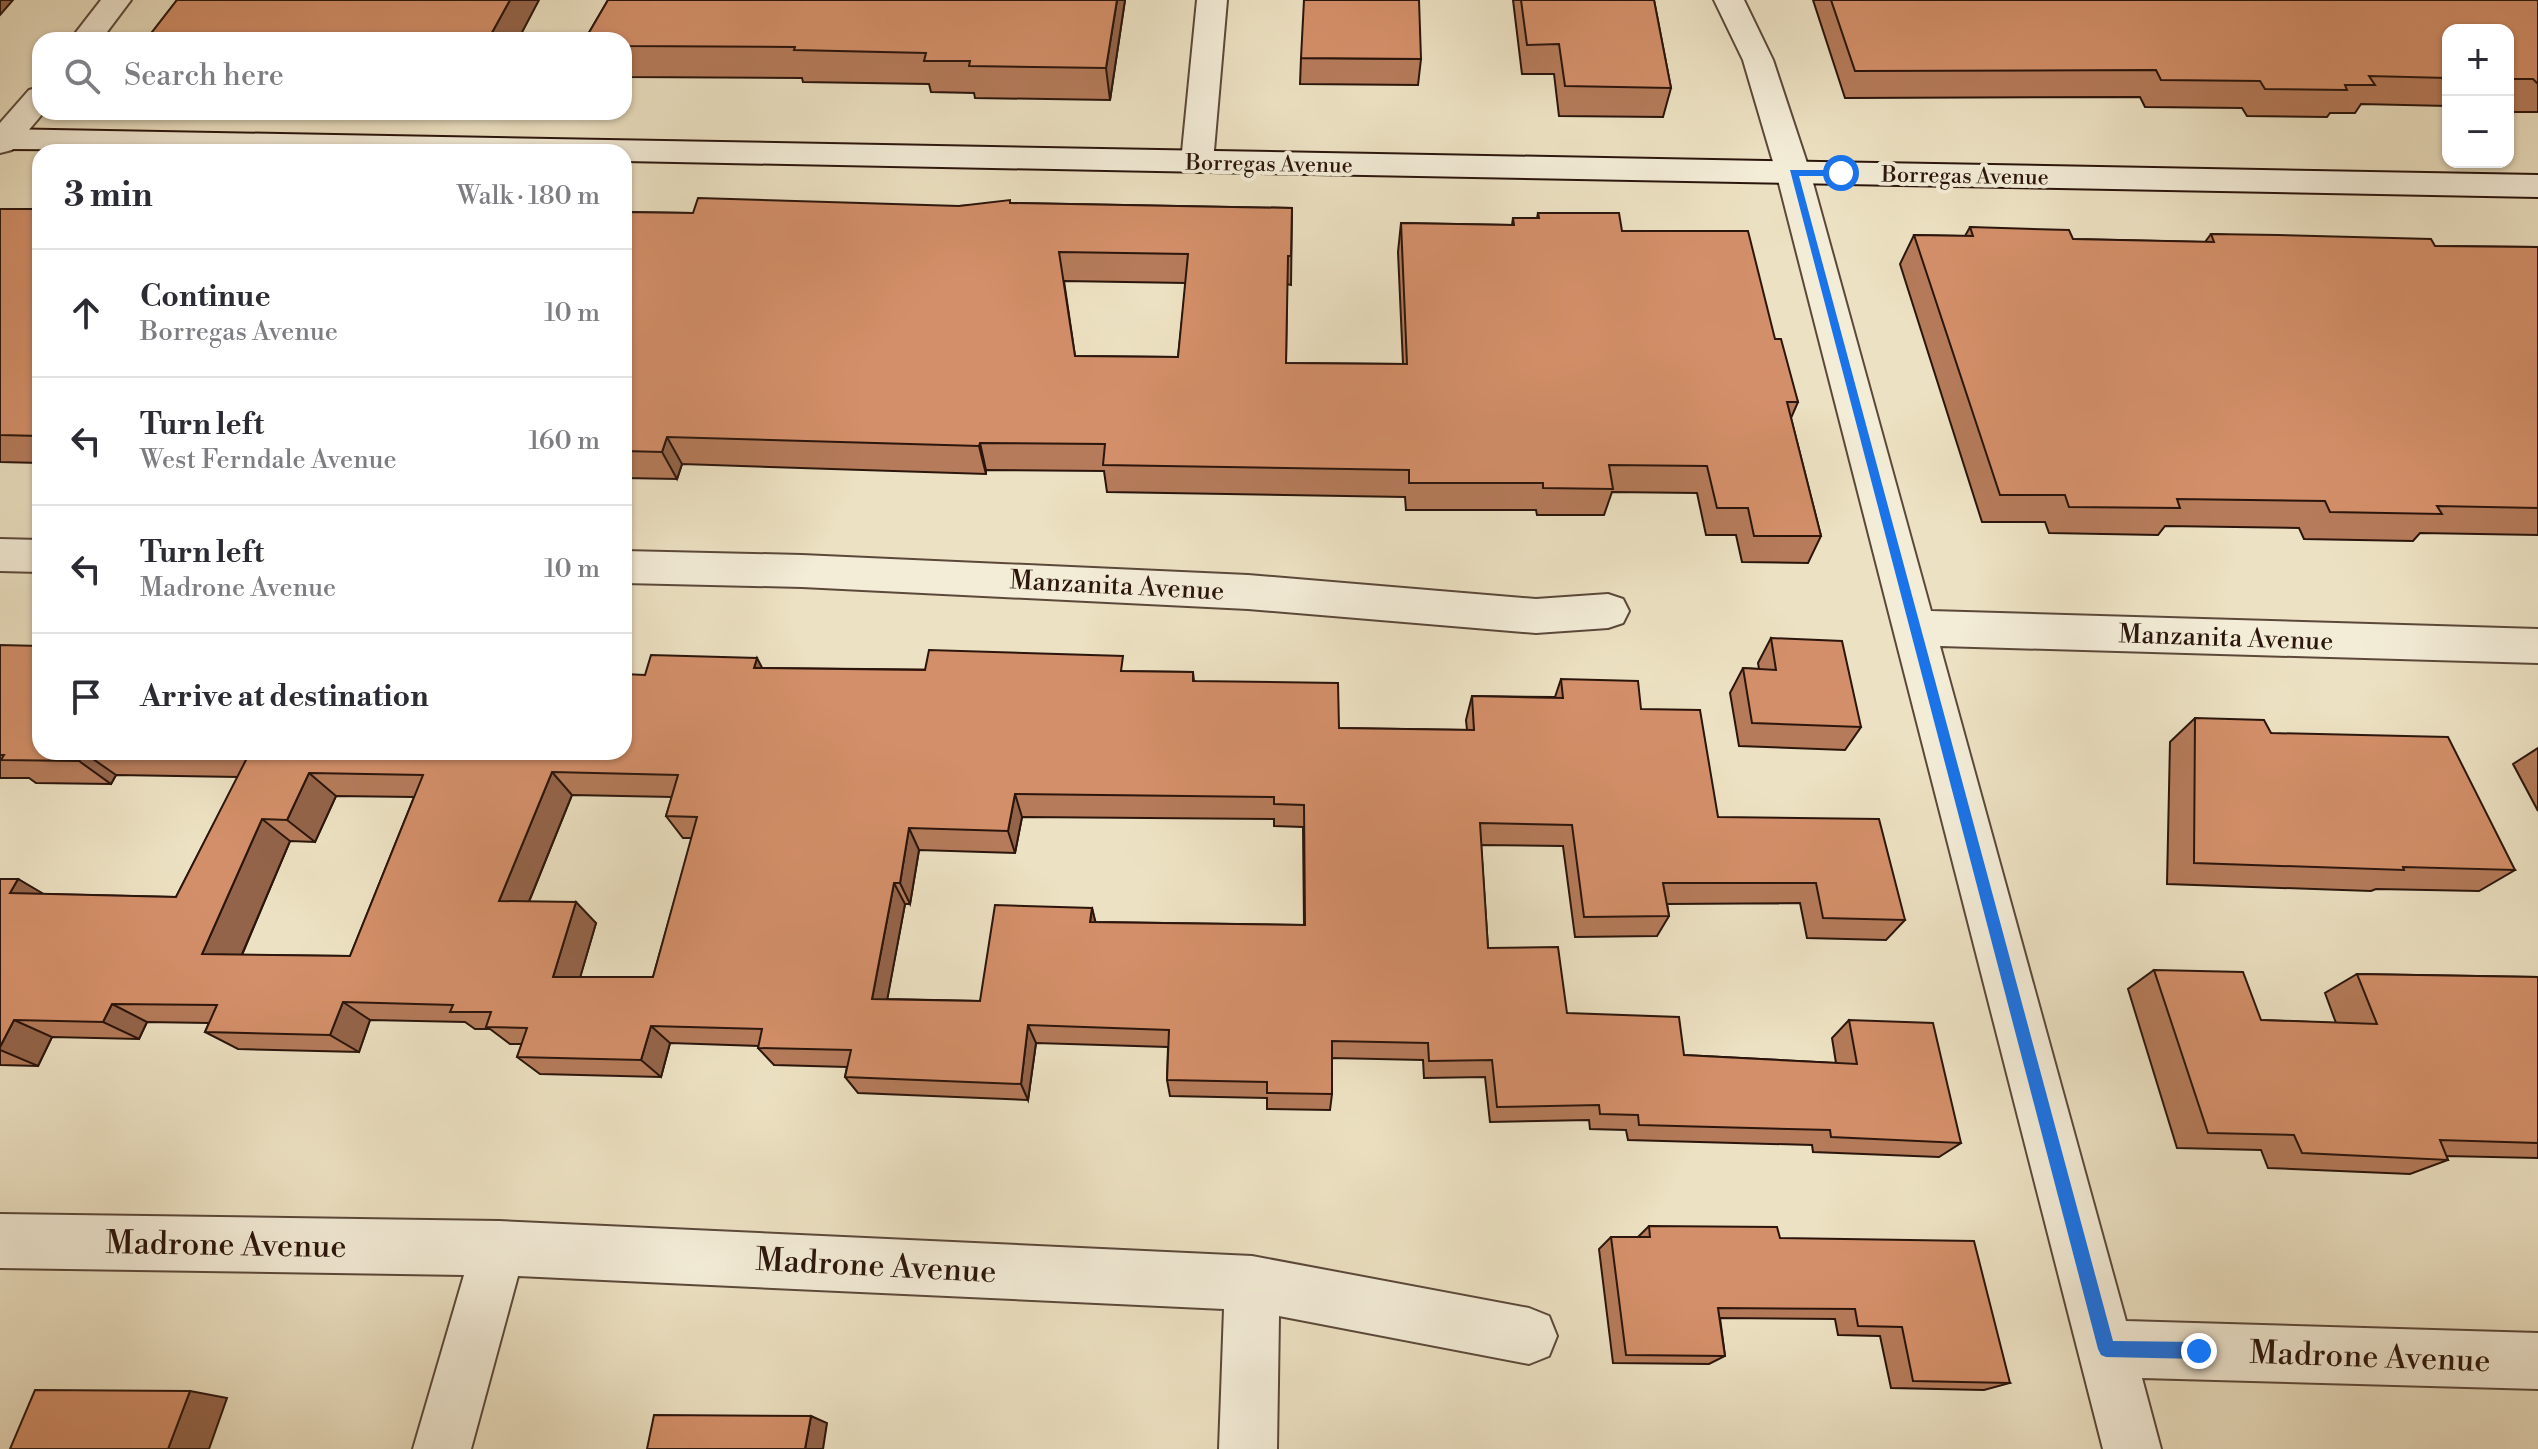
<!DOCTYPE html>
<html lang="en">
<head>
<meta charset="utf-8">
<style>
  :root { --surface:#fff; --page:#f2f2f3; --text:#2b2b33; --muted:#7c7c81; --line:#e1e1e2 }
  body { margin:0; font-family:"Libre Bodoni",serif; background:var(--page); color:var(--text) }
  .controls { position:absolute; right:24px; top:24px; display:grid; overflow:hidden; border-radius:16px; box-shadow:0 2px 6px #0004 }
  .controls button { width:72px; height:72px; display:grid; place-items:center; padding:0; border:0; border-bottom:2px solid var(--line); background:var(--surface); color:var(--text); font:40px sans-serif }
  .stop { position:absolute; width:24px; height:24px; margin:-18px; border:6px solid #1a73e8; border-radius:50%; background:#fff }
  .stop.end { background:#1a73e8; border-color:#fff; box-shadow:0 2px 8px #0008 }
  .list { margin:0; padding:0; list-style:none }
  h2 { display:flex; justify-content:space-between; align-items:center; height:104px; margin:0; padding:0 32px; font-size:34px }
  h2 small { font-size:26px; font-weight:400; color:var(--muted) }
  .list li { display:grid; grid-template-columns:52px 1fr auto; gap:24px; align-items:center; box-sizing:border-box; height:128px; padding:0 32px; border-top:2px solid var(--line) }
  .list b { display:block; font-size:30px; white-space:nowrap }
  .list p { margin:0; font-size:26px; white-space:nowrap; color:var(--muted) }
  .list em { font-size:26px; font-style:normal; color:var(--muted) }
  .icon { flex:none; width:44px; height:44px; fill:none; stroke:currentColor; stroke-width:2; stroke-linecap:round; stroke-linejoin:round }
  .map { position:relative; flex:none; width:2538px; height:1449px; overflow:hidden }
  .search { position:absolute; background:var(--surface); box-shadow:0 2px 6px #0004; left:32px; top:32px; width:600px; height:88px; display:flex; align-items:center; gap:20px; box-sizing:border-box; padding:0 28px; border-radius:24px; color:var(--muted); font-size:30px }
  .panel { position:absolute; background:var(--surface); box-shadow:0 2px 6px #0004; left:32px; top:144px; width:600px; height:616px; border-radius:24px }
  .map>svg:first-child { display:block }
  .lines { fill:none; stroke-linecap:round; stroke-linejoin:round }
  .street-casing { stroke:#5b483a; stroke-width:4 }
  .secondary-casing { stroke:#2b150c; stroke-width:4 }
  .street { fill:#f3ecd7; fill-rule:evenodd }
  .secondary { fill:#f3ecd7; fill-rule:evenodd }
  .wall { fill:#b57b5a; stroke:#2b150c; stroke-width:2; fill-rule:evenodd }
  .shaded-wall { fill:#94644a; stroke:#2b150c; stroke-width:2 }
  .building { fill:#d38f69; stroke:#2b150c; stroke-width:2; fill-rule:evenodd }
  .route { fill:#1a73e8 }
  .labels { text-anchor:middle; stroke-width:8; stroke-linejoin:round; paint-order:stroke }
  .far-street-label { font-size:22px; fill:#2b150c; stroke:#f3ecd7 }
  .street-label { font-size:26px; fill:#2b150c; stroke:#f3ecd7 }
  .near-street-label { font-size:32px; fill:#2b150c; stroke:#f3ecd7 }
</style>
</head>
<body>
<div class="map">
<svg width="2538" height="1449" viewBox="0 0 2538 1449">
  <rect width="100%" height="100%" fill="#ece1c2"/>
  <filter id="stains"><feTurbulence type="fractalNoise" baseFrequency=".0025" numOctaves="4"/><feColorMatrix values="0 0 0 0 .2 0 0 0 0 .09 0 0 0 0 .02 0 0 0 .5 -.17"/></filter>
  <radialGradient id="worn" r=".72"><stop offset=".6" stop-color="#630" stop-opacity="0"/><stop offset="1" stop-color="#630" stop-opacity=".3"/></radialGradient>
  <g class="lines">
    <defs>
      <path id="street" d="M101 0H131L101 40H70Z
        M1197 0H1227L1213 162 1209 169 1197 172 1185 169 1181 162Z
        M1714 0H1744L1773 60 1810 172 1931 611 2538 629V663L1940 646 2126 1321 2538 1333V1389L2142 1378 2161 1449H2103L1776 172 1743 60Z
        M40 87V112H44L12 150 0 153V123L29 90Z
        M0 539 40 540V572L0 571Z
        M624 551 802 555 1248 575 1536 599 1608 594 1623 599 1629 611 1623 623 1608 628 1536 633 1248 609 802 587 624 583Z
        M0 1214 499 1221 1252 1256 1529 1308 1549 1316 1557 1336 1549 1356 1529 1364 1279 1316 1277 1449H1219L1224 1309 518 1276 471 1449H413L464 1275 0 1268Z"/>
      <path id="secondary" d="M0 129 2538 175V197L624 161V152L0 149Z"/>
    </defs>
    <use href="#street" class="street-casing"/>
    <use href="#secondary" class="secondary-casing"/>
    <use href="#street" class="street"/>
    <use href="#secondary" class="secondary"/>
  </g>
  <path class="wall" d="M177 0 518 40H146Z
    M608 0H1125L1110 100 975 98 974 93 931 92 929 84 803 82 802 78 624 77V40H589L587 36Z
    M1513 0H1654L1671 88 1663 117 1559 116 1554 74H1522Z
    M1813 0H2538V112H2514L2510 107 2508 106V30H2448V106L2361 104 2355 113H2330L2327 117 2247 116 2242 108 2145 107 2140 97 1845 98Z
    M1301 58 1421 59 1418 85 1300 84Z
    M1011 203 1292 208 1291 285 1287 284 1286 363 1403 364 1398 252 1401 223 1512 225 1513 218H1537L1538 213 1622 231 1775 339 1798 402 1791 418 1821 536 1808 563 1742 562 1736 535H1706L1697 493 1612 492 1604 515H1537L1536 510H1406L1405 497 1107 492 1104 471 986 470V474L682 464 677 479 624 478V212L693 213 959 206ZM1064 281 1186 283 1178 357 1075 356Z
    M0 209H40V463L0 462Z
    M1970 227 2073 239 2205 242 2211 234 2435 246 2538 247V535L2420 533 2413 541 2304 539 2299 528 2165 526 2158 535 2049 533 2045 522H1982L1900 264 1914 235 1965 236Z
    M1771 638 1861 727 1845 750 1739 746 1730 693 1743 668 1759 669 1758 663Z
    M0 645 40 752 645 675 762 668 1193 672 1194 681 1339 728 1467 730 1466 720 1472 696 1555 697 1561 679 1641 709 1718 817 1905 920 1886 940 1807 938 1800 903 1667 904 1669 916 1657 936 1575 937 1563 846 1481 845 1488 948 1567 1013 1684 1055 1836 1063 1832 1038 1849 1020 1961 1143 1939 1157 1813 1152 1812 1145 1628 1140 1626 1130 1590 1129 1589 1120 1490 1122 1485 1077 1424 1078 1423 1060 1332 1058V1094L1330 1110 1267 1109V1098L1170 1096 1167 1080 1168 1047 1036 1043 1028 1100 858 1093 845 1077 847 1067 774 1065 758 1048 759 1046 670 1043 661 1077 540 1074 517 1057 522 1044H510L490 1029H475L465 1022 370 1020 359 1052 238 1049 205 1032 209 1023 147 1022 139 1039 52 1037 38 1066 0 1065V879H18L43 894 176 897 238 777 116 775 111 784 36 783 29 778H0ZM572 795 672 797 666 816 683 838H692L653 977H580L596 923 529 902ZM336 796 414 797 350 956 242 955 290 841 315 842ZM1022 817 1274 819V826L1303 827 1304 925 1095 922 1092 908 980 1001 887 999 905 904H910L919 850 1015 853Z
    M2195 718 2271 733 2515 870 2479 891 2376 889 2371 891 2167 884 2170 742Z
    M2538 748V811L2513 764Z
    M2154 970 2261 1020 2336 1023 2325 993 2357 974 2538 977V1158L2446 1156 2448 1160 2410 1174 2268 1168 2261 1150 2177 1148 2128 989Z
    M1649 1226 1780 1238 2010 1383 1984 1390 1891 1388 1880 1336 1838 1335 1835 1319 1720 1318 1725 1356 1709 1364 1613 1363 1599 1249 1611 1237H1638Z"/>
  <path class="shaded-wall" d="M0 0H13L0 15Z
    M510 0H539L518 40H491L489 38Z
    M1117 0H1125L1110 100 1106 68Z
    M667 437 682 464 677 479 662 452Z
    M980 443 986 470V474L979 446Z
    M757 658 770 683 754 668Z
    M83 752 116 775 111 784 79 761Z
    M552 772 572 795 521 921 499 901Z
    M309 773 336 796 315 842 287 820Z
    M1015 794 1022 817 1015 853 1008 831Z
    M262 819 290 841 234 973 202 954Z
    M909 828 919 850 910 904 900 883Z
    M18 879 54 900 10 893Z
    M894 883 905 904 884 1017 872 999Z
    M576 902 596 923 575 995 553 977Z
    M1092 908 1097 928 1090 922Z
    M343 1002 370 1020 359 1052 330 1035Z
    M112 1004 147 1022 139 1039 103 1022Z
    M14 1020 52 1037 38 1066 0 1050V1047Z
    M1028 1025 1036 1043 1028 1100 1021 1084Z
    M651 1026 670 1043 661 1077 641 1060Z
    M190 1391 227 1398 209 1449H168Z
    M811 1416 827 1423 823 1449H805Z"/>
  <path class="building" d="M177 0H510L489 38 382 36 379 40H146Z
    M608 0H1117L1106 68 969 66 970 61H924L926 53 794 50 795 47 624 46V40H591L593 36H587Z
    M1304 0H1419L1421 59 1301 58Z
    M1521 0H1654L1671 88 1565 86 1559 44 1527 45Z
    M1831 0H2538V84L2533 79H2508V30H2448V78L2369 76 2375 85H2345L2347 90 2265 89 2260 81 2161 80 2156 70 1855 71Z
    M698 198 959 206 1010 200V203L1292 208 1291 256H1288L1286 363 1407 364 1401 223 1514 225 1513 218H1539L1538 213H1619L1622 231H1748L1775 339H1781L1798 402H1787L1821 536H1754L1748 508H1717L1707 466 1609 465 1613 489 1543 488V483H1409V470L1103 465 1105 444 980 443 979 446 667 437 662 452 624 451V212L693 213ZM1059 252 1188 254 1178 357 1075 356Z
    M0 209H40V436L0 435Z
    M1970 227 2069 230 2073 239 2214 242 2211 234 2278 235 2431 239 2435 246 2538 247V508L2437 506 2442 514 2330 512 2325 501 2177 499 2180 508 2069 507 2065 495H2000L1914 235 1973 236Z
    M1771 638 1842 641 1861 727 1752 723 1743 668 1776 670Z
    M0 645 40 646V752H624V674L645 675 651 655 757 658 754 668 925 670 929 650 1123 656 1121 671 1193 672V681L1338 683 1339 728 1474 730 1472 696 1563 698 1561 679 1638 681 1641 709 1700 710 1718 817 1879 819 1905 920 1823 918 1816 883H1663L1669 916 1584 917 1572 825 1480 823 1488 948 1558 947 1567 1013 1679 1017 1684 1055 1857 1064 1849 1020 1933 1023 1961 1143 1831 1137 1830 1130 1639 1125 1638 1115 1600 1114 1599 1105 1497 1107 1492 1060 1429 1061 1428 1043 1332 1041V1094L1267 1093V1082L1167 1080 1169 1030 1028 1025 1021 1084 845 1077 851 1050 758 1048 762 1029 651 1026 641 1060 517 1057 527 1028 486 1027 491 1012H450L453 1005 343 1002 330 1035 205 1032 217 1005 112 1004 103 1022 14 1020 0 1047V879H18L10 893 176 897 249 754 83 752 79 761 1 760 4 755H0ZM552 772 678 775 666 816 697 817 653 977H553L576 902 499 901ZM309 773 423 775 350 956 202 954 262 819 287 820ZM1015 794 1274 797V804L1304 805 1305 925 1090 922 1092 908 995 905 980 1001 872 999 894 883H900L909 828 1008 831Z
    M2195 718 2264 720 2271 733 2448 737 2515 870 2403 867 2404 870 2194 863Z
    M2154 970 2243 972 2261 1020 2377 1024 2357 974 2538 977V1143L2440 1140 2448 1160 2302 1153 2294 1135 2208 1133Z
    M1649 1226 1777 1227 1780 1238 1974 1241 2010 1383 1913 1381 1902 1327 1858 1326 1855 1309 1718 1308 1725 1356 1626 1355 1611 1237H1650Z
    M35 1390 190 1391 168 1449H10Z
    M654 1415 811 1416 805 1449H647Z"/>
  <path class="route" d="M1790 170H1841L1846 173 1841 176H1799L2113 1341 2199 1342 2205 1345 2207 1351 2205 1356 2199 1359 2106 1357 2101 1355 2098 1349Z"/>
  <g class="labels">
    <g class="far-street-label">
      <text transform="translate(1269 163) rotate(1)" y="8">Borregas Avenue</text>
      <text transform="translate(1965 175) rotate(1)" y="8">Borregas Avenue</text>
    </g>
    <g class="street-label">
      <text transform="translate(1117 585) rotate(3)" y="9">Manzanita Avenue</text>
      <text transform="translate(2226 637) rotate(2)" y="9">Manzanita Avenue</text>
    </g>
    <g class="near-street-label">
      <text transform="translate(226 1244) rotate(1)" y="11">Madrone Avenue</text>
      <text transform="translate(876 1265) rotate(3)" y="11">Madrone Avenue</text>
      <text transform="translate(2370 1356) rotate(2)" y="11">Madrone Avenue</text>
    </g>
  </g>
  <rect width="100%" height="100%" filter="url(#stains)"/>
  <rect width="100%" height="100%" fill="url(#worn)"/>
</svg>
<div class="controls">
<button>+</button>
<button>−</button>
</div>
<div class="stop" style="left:1841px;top:173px"></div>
<div class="stop end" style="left:2199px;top:1351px"></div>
<div class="search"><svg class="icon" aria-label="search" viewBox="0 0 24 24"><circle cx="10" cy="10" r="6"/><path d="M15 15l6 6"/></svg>Search here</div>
<section class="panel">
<h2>3 min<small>Walk · 180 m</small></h2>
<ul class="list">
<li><svg class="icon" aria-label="ahead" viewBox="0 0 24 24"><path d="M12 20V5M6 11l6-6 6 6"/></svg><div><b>Continue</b><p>Borregas Avenue</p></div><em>10 m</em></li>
<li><svg class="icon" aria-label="left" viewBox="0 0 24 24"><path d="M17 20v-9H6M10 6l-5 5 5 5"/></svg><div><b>Turn left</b><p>West Ferndale Avenue</p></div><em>160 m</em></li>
<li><svg class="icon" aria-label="left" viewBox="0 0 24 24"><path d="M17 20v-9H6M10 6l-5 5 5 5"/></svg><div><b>Turn left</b><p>Madrone Avenue</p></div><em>10 m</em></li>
<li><svg class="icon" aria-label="arrive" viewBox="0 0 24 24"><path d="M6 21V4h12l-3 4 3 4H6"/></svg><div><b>Arrive at destination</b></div></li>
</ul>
</section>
</div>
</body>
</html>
